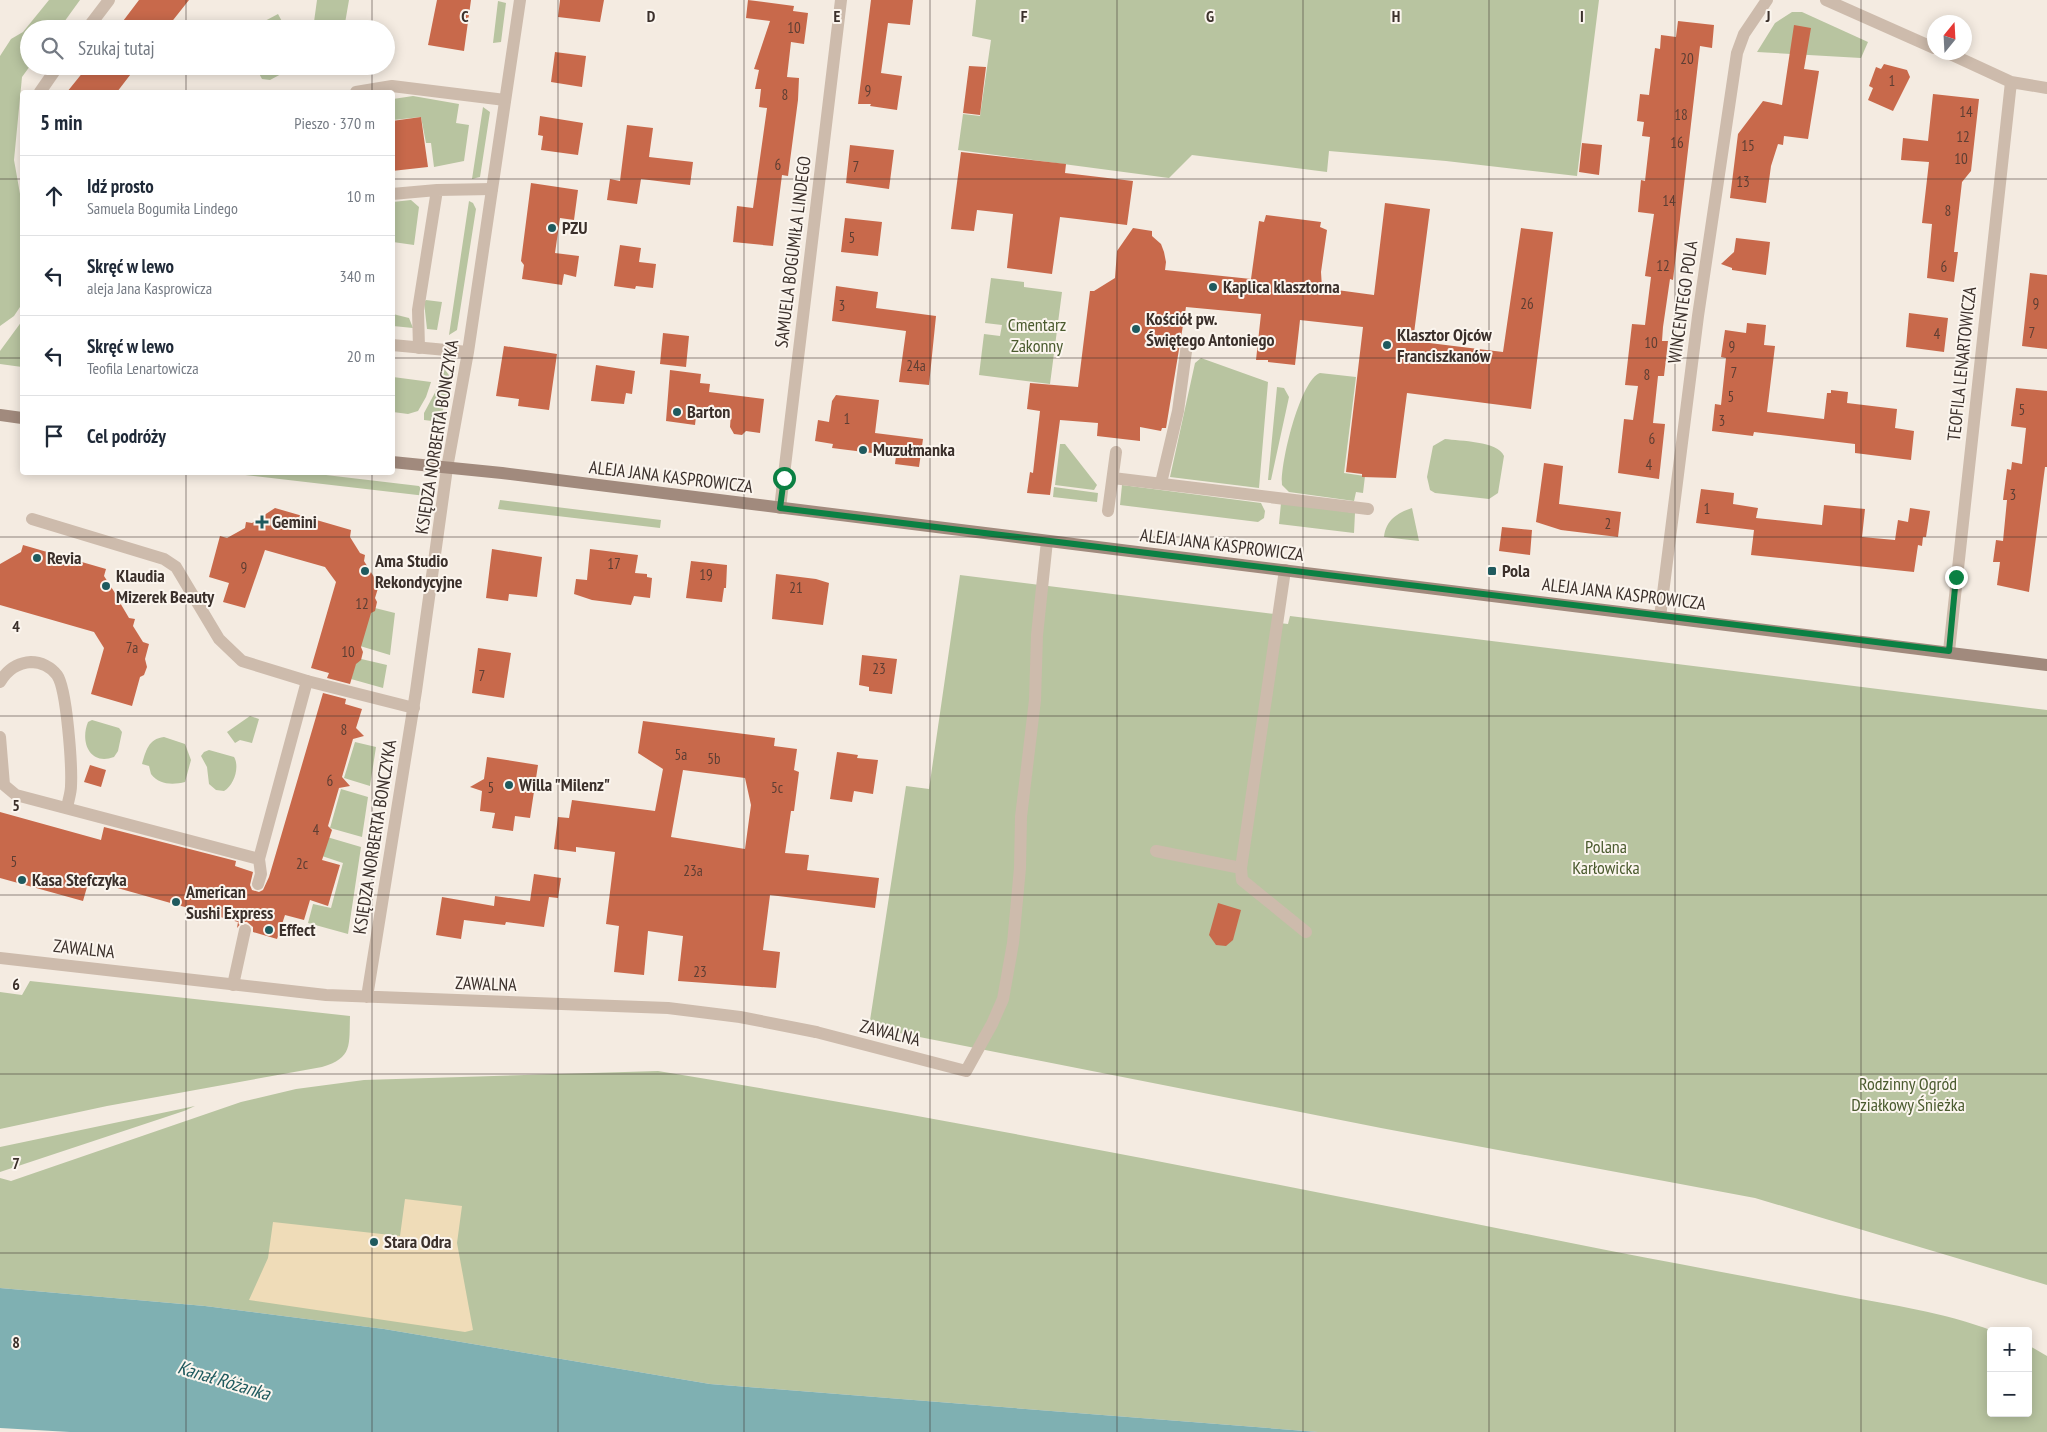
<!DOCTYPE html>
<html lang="pl">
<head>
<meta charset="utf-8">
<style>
  :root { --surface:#fff; --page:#f2f2f3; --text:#1f2937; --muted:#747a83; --line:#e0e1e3 }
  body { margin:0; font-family:"PT Sans Narrow",sans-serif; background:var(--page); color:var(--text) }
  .controls { position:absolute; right:15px; bottom:15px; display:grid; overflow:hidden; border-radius:5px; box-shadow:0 2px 12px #0003 }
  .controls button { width:45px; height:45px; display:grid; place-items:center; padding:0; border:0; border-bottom:1px solid var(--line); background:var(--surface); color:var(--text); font:25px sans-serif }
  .compass { position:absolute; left:1927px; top:15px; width:45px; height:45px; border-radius:50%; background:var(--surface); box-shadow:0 2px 12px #0003; rotate:18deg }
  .stop { position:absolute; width:15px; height:15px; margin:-11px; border:4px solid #0b8043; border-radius:50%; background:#fff }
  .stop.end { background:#0b8043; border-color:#fff; box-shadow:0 1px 5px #0008 }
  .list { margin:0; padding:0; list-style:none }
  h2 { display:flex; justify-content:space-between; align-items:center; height:65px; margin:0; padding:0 20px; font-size:21px }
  h2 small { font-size:16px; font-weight:400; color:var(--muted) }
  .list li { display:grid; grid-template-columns:32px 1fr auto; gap:15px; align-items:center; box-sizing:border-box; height:80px; padding:0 20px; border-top:1px solid var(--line) }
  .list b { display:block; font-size:19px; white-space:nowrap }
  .list p { margin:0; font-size:16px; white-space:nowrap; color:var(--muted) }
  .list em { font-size:16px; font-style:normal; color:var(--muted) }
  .icon { flex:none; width:28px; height:28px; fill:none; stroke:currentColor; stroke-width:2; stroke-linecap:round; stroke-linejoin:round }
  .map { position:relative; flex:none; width:2047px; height:1432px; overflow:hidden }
  .search { position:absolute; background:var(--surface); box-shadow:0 2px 12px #0003; left:20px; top:20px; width:375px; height:55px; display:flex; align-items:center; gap:12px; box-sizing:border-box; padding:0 18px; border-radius:28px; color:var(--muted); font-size:19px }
  .panel { position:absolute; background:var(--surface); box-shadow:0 2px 12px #0003; left:20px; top:90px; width:375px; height:385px; border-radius:5px }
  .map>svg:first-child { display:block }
  .green { fill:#b8c4a0 }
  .sand { fill:#efdcb8 }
  .water { fill:#7fb0b2 }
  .building { fill:#c8694b; fill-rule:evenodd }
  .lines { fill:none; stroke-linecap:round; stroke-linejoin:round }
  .lane { stroke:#cdbbac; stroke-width:12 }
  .street { stroke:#cdbbac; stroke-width:12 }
  .secondary { stroke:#a18a7d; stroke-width:12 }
  .route { stroke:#0b8043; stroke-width:6 }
  .grid { fill:none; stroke:#3b302b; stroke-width:1; stroke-opacity:0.55 }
  .poi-dot { fill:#1f5a5e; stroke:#fbf5ee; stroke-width:2 }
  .labels { text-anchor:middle; stroke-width:4; stroke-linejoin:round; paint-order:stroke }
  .number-label { font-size:15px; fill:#5e3e33 }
  .poi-label { font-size:18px; font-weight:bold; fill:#3b302b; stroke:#fbf5ee; text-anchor:start }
  .street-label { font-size:18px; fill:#3b302b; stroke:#fbf5ee }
  .park-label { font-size:18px; fill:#4a5a2e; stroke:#fbf5ee }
  .water-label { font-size:19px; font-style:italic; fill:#1f5a5e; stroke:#fbf5ee }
  .grid-label { font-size:16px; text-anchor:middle; font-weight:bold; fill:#3b302b; stroke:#fbf5ee; stroke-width:4; stroke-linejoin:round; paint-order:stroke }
</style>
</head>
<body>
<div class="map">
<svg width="2047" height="1432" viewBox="0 0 2047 1432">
  <rect width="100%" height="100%" fill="#f4ebe1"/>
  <path class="green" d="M49 0H80L59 29H29L30 66 22 77 14 160 22 205V304L14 316 0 326V56L11 39 23 32Z
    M317 0H349L344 29H313Z
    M976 0H1599L1577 176 1446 161 1329 151 1327 172 1192 155 1169 178 958 150 963 114 980 116 991 40 972 36Z
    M498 1 506 3 501 42 493 43Z
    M1792 12H1802L1868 42 1861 58 1757 52 1775 23Z
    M278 14 286 29H250Z
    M255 66H296L270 80 262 79Z
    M413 96 459 104 456 123 469 125 464 161 434 167 431 143H426L421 117 393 120V99Z
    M483 107 490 112 480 177 472 179Z
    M411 200 419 207 414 245 393 242V202Z
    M469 201 473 203 476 209 457 330 449 335Z
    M991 278 1024 282V287L1062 292 1050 384 979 375 984 334 1000 336 1002 325 985 323Z
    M426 300 442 302 437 330 427 329 424 302Z
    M393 314 409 318 413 328 393 326Z
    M22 321V367L0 364V351Z
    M1201 358 1268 382 1259 488 1170 477 1195 363Z
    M443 367 451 378 440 422 424 420V413L438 387Z
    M1320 373 1356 377 1344 473 1365 476 1363 493 1356 492 1354 501 1289 492 1282 485C1280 464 1300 380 1320 373Z
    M393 377 431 382 426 397 418 411 408 414 393 412Z
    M1277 387 1284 388 1289 397 1271 480H1268Z
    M1445 439C1460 441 1498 441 1504 456L1498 493 1489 499 1435 493 1430 490 1427 477 1433 446Z
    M1060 444H1065L1097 485 1094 490 1055 485Z
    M228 473H309L419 486 426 496Z
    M1122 485 1261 503 1265 511 1264 518 1258 522 1120 505Z
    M1054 487 1098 493 1097 502 1053 497Z
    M500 500 661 520 660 528 498 509Z
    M1281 503 1355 513 1354 533 1279 524Z
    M1412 508 1419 541 1384 537C1386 520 1397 513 1412 508Z
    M960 575 1275 614 1279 623 1288 624 1290 616 2047 710V1285L1755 1198 1381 1128 869 1027 906 786 929 789Z
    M371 607 395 613 390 655 360 646Z
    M357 658 387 665 383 688 351 679Z
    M250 716 259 719 252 743 240 740 235 743 227 732Z
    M92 720 119 728 122 732 118 751 114 757C89 766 80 741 88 722Z
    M164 737 185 744 191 760 185 782C173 785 159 785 151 774L149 766 142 764C146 751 148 739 164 737Z
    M355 742 376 747 370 786 344 778Z
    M209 750 234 757C240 767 234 785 224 791L216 790 209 784 207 767 201 756 204 752Z
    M341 789 368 797 362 837 330 828Z
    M327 837 361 847 348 934 308 923 313 904 331 908 343 863 322 856Z
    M30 981 350 1016C349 1045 353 1058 322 1067L107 1106 0 1129V992L22 995Z
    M658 1071C963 1121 1267 1182 1571 1243 1661 1261 1750 1277 1840 1295 1891 1305 1944 1312 1993 1331H1991V1413H2028V1345L2047 1356V1432H1318L710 1384 384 1329 205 1306 0 1288V1178L11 1181 241 1102 296 1089 364 1080Z
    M195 1106 184 1111 0 1172V1147Z"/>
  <path class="sand" d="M405 1199 462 1206 457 1243 473 1330 465 1332 249 1300 268 1258 273 1222 400 1236Z"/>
  <path class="water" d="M0 1288 205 1306 384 1329 710 1384 1318 1432H70L0 1428Z"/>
  <path class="building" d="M139 0H189L166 29H117Z
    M437 0H471L464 51 428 45Z
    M560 0H604L600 22 558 17Z
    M748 0 794 6 793 11 808 13 804 44 791 42 787 77 799 78 798 100 788 176 782 175 773 246 733 242 737 206 753 208 767 108 759 107 761 89H755L759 70 754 69 770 21 746 18Z
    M871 0H913L910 25 888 23 881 73 902 76 897 110 870 106 871 104H858Z
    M1678 21 1714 25 1712 48 1700 46 1673 280 1670 279 1663 327 1662 341H1668L1666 359 1664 376H1658L1653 423 1665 424 1659 479 1618 473 1624 419 1633 420 1638 386 1625 385 1632 324 1645 325 1651 277 1645 276 1654 214 1638 212 1641 180 1645 181 1650 137 1642 136 1644 122 1637 121 1640 94 1649 95 1655 48 1660 49 1661 35 1676 37Z
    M1794 25 1811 28 1804 69 1819 71 1808 139 1784 136 1783 145 1778 144 1771 166 1766 203 1730 198 1738 134 1763 101 1782 105Z
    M555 52 586 56 582 87 551 82Z
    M1884 64 1907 70 1910 77 1893 111 1868 100 1873 88 1869 86 1876 67 1881 69Z
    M88 66H137L117 92H67Z
    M969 66 986 67 980 115 963 113Z
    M1933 94 1979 99 1971 171 1962 182 1954 252H1958L1954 282 1927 278 1932 224 1922 223 1929 162 1901 160 1903 138 1928 141Z
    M540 116 583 123 578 155 541 150 543 136 538 135Z
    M421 117 428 167 392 171V121Z
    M627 125 653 128 649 157 693 162 690 185 641 179 637 204 607 200 610 179 620 181Z
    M1582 143 1602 145 1599 175 1579 172Z
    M850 145 894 150 889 189 846 183Z
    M961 152 1066 164 1065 173 1133 181 1127 225 1060 217 1052 274 1007 268 1013 214 977 210 974 231 951 229Z
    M531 183 578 190 574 220 560 218 555 253 579 256 576 277 564 274 562 285 522 279 524 265 521 261Z
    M1385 203 1430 209 1413 341 1503 352 1521 228 1553 232 1531 409 1407 393 1396 478 1362 477V474L1346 472 1363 327 1300 320 1295 365 1268 362V360H1256L1261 314 1186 307 1166 428H1162L1161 431 1140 427V441L1097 436 1098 423 1060 420 1050 495 1027 493 1030 472 1033 473 1040 411 1027 409 1030 383 1078 387 1090 291H1094L1115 278 1117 251 1133 228 1152 231V236L1161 244 1164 252 1166 262 1165 270 1251 279 1259 221 1264 222 1266 215 1321 222 1320 227 1327 230 1321 272 1322 288 1374 295Z
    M845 218 882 222 878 256 841 252Z
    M1736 238 1770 242 1766 275 1732 270V268L1721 264 1734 252Z
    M620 245 641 248 639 262 656 264 653 288 636 286 635 289 614 286Z
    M2030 273 2047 275V349L2022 346Z
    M836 286 878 292 876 308 936 316 929 385 899 382 906 331 832 321Z
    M1909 313 1948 318 1944 352 1906 347Z
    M1747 323 1766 325 1764 345 1775 346 1767 412 1824 419 1827 393H1831V390L1848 392 1847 403 1897 409 1895 428 1914 431 1911 460 1855 453V444L1754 432 1753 436 1712 431 1715 404 1721 405 1726 358 1721 357 1725 330 1746 333Z
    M663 333 689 336 686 367 660 364Z
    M504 346 557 354 549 410 518 406 519 399 496 396Z
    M596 365 635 371 632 394 626 393 624 404 591 401Z
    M670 370 701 374 700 383 710 384 709 392 764 399 760 433 746 431 742 435 734 434 730 427 731 413 697 408 695 425 666 421Z
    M2016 388 2047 391V467H2045L2029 592 1997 585 2000 562H1993L1996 540 2003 541 2007 500H2003L2007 469 2011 470 2012 462 2022 464 2026 428 2011 426Z
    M836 395 879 400 875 433 923 439 919 467 895 464 896 456 832 448 833 444 815 441 818 420 829 422 832 401Z
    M1544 463 1563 466 1559 504 1621 512 1618 537 1561 530 1536 522Z
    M1701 489 1734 493 1733 504 1758 508 1756 518 1822 525 1824 505 1865 509 1862 537 1895 540 1898 520 1908 522 1910 508 1930 511 1926 537H1923L1922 546 1918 545 1914 572 1751 555 1754 530 1696 523Z
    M275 508 351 530 350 537 360 553 365 555 364 561 379 585 375 598 377 602 375 611 371 613 361 647 363 652 361 660 356 664 350 684 327 678 329 673 311 668 336 582 325 567 265 550 245 608 223 602 229 583 209 577 220 536 227 538 245 528 246 522 252 523Z
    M1502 527 1532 530 1530 555 1499 551Z
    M23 545 106 569 104 576 115 593 121 595 119 601 129 618 135 619 133 626 143 642 149 644 145 659 147 667 144 675 140 677 132 706 91 694 104 648 94 632 0 605V564L21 552Z
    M492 549 542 557 537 597 509 594 508 601 486 598Z
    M590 549 638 555 635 573 647 574V577L652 578 650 598 634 596 631 605 592 600 574 594 576 579 587 580Z
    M691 561 727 565 726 588H724L722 602 686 598Z
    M776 574 816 579 829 583 823 625 772 619Z
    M478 648 511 653 504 698 472 693Z
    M862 655 897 659 892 694 869 691V687L859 685Z
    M323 693 346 699 345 704 362 709 356 728 364 736 353 739 342 777 350 786 339 788 328 826 332 830 322 860 340 865 328 906 310 900 304 920 285 915 277 939 253 932V927L247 922H242L237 928 238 922 89 880 83 901 0 878V812L101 840 104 827 236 861 235 866 253 872 250 885 252 890 259 892 263 890 269 877Z
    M643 721 775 738 774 746 797 749 794 770 799 772 794 811H791L785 853 809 855 807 870 879 878 875 908 770 895 763 950 780 952 776 988 678 981 683 936 648 931 644 975 614 972 619 926 606 924 615 852 576 847V852L554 849 558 817 569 818 572 800 655 811 663 769 638 753ZM683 770 745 778 751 805 745 849 671 837Z
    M837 752 858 755 857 758 878 760 873 794 854 791 852 802 830 799Z
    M487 757 538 765 530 818 515 816 513 831 492 828 495 813 480 811 482 791 470 787 484 779Z
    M90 765 106 770 101 787 84 782Z
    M534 874 561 878 558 898 549 897 544 927 506 922 505 925 464 920 461 939 436 935 442 897 494 906 495 896 530 901Z
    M1218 903 1241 910 1233 940 1226 946 1216 945 1209 935Z"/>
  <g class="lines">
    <path class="lane" d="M356 92 392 86 505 100
      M392 194 437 190
      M419 348 418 310 437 190 492 189
      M32 519 164 559 176 567 219 639 242 661 307 681 414 708
      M1156 851 1241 868 1285 570
      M1241 868 1242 880 1306 932
      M233 985 245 930
      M816 1032 966 1071 992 1024 1003 999 1013 943 1020 868 1021 817 1035 700 1037 635 1047 541"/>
    <path class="street" d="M1826 0 1934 48
      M87 29 109 0
      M1946 52 2011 82 2047 88
      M40 92 58 66
      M392 345 468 352
      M1113 478 1368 509
      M1161 483 1178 411 1187 344
      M780 508 841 0
      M1108 511 1116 452
      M1660 617 1698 316 1737 53 1744 34 1767 0
      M1949 651 2011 82
      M0 682C7 670 17 663 31 662 41 662 51 667 57 675 67 689 72 766 71 786 71 793 68 801 67 808
      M0 737 4 785 16 795 259 859
      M258 884 261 874 259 859 307 681
      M0 958 326 995 668 1008 740 1017 816 1032
      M367 997 416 691 447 468 468 352 520 0"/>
    <path class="secondary" d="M0 415 22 418
      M392 462 502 473 2047 665"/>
  </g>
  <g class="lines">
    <path class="route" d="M784 478 780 508 1949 651 1956 577"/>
  </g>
  <path class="grid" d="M186 0V29M372 0V29M558 0V1432M744 0V1432M930 0V1432M1117 0V1432M1303 0V1432M1489 0V1432M1675 0V1432M1861 0V1432M186 66V92M372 66V92M0 179H22M392 179H2047M0 358H22M392 358H2047M186 472V1432M372 472V1432M0 537H2047M0 716H2047M0 895H2047M0 1074H2047M0 1253H2047"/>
  <g class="poi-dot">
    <circle cx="552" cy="228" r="5"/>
    <circle cx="1213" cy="287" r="5"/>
    <circle cx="1136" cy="329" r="5"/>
    <circle cx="1387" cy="345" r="5"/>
    <circle cx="677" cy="412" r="5"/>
    <circle cx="863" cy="450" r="5"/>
    <path d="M259.5 514.5h5v5h5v5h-5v5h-5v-5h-5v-5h5z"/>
    <circle cx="37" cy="558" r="5"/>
    <circle cx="365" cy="571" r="5"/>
    <rect x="1487" y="566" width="10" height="10" rx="2.5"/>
    <circle cx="106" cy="586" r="5"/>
    <circle cx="509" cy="785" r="5"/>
    <circle cx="22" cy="880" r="5"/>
    <circle cx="176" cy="902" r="5"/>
    <circle cx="269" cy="930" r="5"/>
    <circle cx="374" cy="1242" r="5"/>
  </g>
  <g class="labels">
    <g class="number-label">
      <text x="794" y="33">10</text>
      <text x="1687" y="64">20</text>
      <text x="1892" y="86">1</text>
      <text x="868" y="96">9</text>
      <text x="785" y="100">8</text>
      <text x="1966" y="117">14</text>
      <text x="1681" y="120">18</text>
      <text x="1963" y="142">12</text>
      <text x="1677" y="148">16</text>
      <text x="1748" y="151">15</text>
      <text x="1961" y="164">10</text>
      <text x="778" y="170">6</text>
      <text x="856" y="172">7</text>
      <text x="1743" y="187">13</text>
      <text x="1669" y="206">14</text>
      <text x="1948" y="216">8</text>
      <text x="852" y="243">5</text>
      <text x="1663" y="271">12</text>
      <text x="1944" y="272">6</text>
      <text x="1527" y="309">26</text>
      <text x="2036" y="309">9</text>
      <text x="842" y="311">3</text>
      <text x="2032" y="338">7</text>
      <text x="1937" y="339">4</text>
      <text x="1651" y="348">10</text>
      <text x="1732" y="352">9</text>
      <text x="916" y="371">24a</text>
      <text x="1734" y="378">7</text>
      <text x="1647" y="380">8</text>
      <text x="1731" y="402">5</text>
      <text x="2022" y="415">5</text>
      <text x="847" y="424">1</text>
      <text x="1722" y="426">3</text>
      <text x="1652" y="444">6</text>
      <text x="1649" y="470">4</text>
      <text x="2013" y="500">3</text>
      <text x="1707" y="514">1</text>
      <text x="1608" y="529">2</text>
      <text x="614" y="569">17</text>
      <text x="244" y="573">9</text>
      <text x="706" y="580">19</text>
      <text x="796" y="593">21</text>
      <text x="362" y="609">12</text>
      <text x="132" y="653">7a</text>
      <text x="348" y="657">10</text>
      <text x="879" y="674">23</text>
      <text x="482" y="681">7</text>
      <text x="344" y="735">8</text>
      <text x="681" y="760">5a</text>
      <text x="714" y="764">5b</text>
      <text x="330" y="786">6</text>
      <text x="491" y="793">5</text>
      <text x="777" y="793">5c</text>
      <text x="316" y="835">4</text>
      <text x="14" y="867">5</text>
      <text x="302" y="869">2c</text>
      <text x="693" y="876">23a</text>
      <text x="700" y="977">23</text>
    </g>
    <g class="poi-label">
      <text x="562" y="234">PZU</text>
      <text x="1223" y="293">Kaplica klasztorna</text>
      <text x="1146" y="325">Kościół pw.<tspan x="1146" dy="21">Świętego Antoniego</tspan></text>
      <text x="1397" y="341">Klasztor Ojców<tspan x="1397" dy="21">Franciszkanów</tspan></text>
      <text x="687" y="418">Barton</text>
      <text x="873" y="456">Muzułmanka</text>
      <text x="272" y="528">Gemini</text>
      <text x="47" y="564">Revia</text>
      <text x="375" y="567">Ama Studio<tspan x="375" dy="21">Rekondycyjne</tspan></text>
      <text x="1502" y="577">Pola</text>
      <text x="116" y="582">Klaudia<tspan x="116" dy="21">Mizerek Beauty</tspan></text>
      <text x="519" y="791">Willa "Milenz"</text>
      <text x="32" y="886">Kasa Stefczyka</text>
      <text x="186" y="898">American<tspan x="186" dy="21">Sushi Express</tspan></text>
      <text x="279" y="936">Effect</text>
      <text x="384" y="1248">Stara Odra</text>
    </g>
    <g class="street-label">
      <text transform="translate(793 252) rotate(-83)" y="6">SAMUELA BOGUMIŁA LINDEGO</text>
      <text transform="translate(1683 302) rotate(-82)" y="6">WINCENTEGO POLA</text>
      <text transform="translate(1962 364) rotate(-84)" y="6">TEOFILA LENARTOWICZA</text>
      <text transform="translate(437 437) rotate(-81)" y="6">KSIĘDZA NORBERTA BONCZYKA</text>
      <text transform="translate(671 477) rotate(7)" y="6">ALEJA JANA KASPROWICZA</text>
      <text transform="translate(1222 545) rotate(7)" y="6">ALEJA JANA KASPROWICZA</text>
      <text transform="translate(1624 594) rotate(7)" y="6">ALEJA JANA KASPROWICZA</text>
      <text transform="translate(375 837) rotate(-81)" y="6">KSIĘDZA NORBERTA BONCZYKA</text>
      <text transform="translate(84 949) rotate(6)" y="6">ZAWALNA</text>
      <text transform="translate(486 984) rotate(2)" y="6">ZAWALNA</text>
      <text transform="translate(890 1033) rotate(14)" y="6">ZAWALNA</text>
    </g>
    <g class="park-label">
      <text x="1037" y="331">Cmentarz<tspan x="1037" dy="21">Zakonny</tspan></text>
      <text x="1606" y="853">Polana<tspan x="1606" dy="21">Karłowicka</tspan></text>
      <text x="1908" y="1090">Rodzinny Ogród<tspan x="1908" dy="21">Działkowy Śnieżka</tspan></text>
    </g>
    <g class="water-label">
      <text transform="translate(224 1380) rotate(17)" y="7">Kanał Różanka</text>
    </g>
  </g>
  <g class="grid-label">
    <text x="465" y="22">C</text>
    <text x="651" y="22">D</text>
    <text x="837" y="22">E</text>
    <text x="1024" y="22">F</text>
    <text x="1210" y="22">G</text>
    <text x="1396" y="22">H</text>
    <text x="1582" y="22">I</text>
    <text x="1768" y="22">J</text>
    <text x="16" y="632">4</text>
    <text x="16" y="811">5</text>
    <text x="16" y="990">6</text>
    <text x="16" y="1169">7</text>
    <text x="16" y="1348">8</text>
  </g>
</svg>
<div class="controls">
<button>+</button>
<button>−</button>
</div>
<svg class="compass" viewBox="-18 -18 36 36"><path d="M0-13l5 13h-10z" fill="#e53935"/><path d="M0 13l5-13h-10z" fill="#747a83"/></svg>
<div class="stop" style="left:784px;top:478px"></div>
<div class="stop end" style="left:1956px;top:577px"></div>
<div class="search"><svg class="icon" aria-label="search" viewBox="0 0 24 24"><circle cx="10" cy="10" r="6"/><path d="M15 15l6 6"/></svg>Szukaj tutaj</div>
<section class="panel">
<h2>5 min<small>Pieszo · 370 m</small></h2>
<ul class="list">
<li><svg class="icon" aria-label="ahead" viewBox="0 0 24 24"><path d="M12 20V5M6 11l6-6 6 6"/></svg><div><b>Idź prosto</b><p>Samuela Bogumiła Lindego</p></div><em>10 m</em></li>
<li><svg class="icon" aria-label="left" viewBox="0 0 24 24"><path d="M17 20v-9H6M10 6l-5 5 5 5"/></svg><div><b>Skręć w lewo</b><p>aleja Jana Kasprowicza</p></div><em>340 m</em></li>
<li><svg class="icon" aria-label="left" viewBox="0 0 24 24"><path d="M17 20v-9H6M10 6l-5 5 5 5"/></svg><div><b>Skręć w lewo</b><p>Teofila Lenartowicza</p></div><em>20 m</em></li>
<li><svg class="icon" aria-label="arrive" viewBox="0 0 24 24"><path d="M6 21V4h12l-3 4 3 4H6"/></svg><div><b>Cel podróży</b></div></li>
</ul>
</section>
</div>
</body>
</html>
